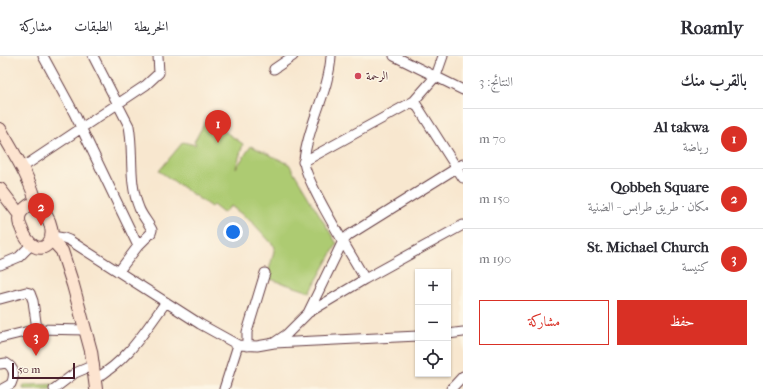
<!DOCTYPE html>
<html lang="ar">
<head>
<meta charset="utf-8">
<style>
  :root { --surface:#fff; --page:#f2f2f3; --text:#2b2b33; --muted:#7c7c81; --line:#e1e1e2; --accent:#d93025 }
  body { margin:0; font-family:"IM FELL French Canon",Amiri,serif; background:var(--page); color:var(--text); direction:rtl }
  .controls { position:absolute; right:12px; bottom:12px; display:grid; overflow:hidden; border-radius:0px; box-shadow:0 1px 3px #0004 }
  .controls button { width:36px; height:36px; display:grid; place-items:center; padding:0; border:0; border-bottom:1px solid var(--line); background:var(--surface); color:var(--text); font:20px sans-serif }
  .scale { position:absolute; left:12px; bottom:10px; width:63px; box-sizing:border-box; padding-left:4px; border:2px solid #4a1f2b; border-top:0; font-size:11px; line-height:14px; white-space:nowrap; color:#4a1f2b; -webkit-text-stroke:3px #fcf5e5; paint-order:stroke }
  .you { position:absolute; left:233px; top:176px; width:14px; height:14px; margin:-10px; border:3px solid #fff; border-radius:50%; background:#1a73e8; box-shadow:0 0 0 6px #1a73e833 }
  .badge { display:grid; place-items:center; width:26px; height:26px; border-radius:50%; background:var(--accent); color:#fff; font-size:13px; font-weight:700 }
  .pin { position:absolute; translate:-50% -33px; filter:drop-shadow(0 1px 2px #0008) }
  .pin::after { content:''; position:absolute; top:21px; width:14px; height:12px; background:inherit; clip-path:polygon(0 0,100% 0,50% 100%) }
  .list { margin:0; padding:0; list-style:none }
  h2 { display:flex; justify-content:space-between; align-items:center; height:52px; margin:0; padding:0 16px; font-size:17px }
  h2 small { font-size:13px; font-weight:400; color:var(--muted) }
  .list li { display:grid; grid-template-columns:26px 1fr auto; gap:12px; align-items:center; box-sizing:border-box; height:60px; padding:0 16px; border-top:1px solid var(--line) }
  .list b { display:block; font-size:15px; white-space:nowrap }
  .list p { margin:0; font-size:13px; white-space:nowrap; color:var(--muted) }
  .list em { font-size:13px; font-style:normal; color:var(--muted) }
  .actions { display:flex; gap:8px; padding:12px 16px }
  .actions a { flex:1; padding:9px 0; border:1px solid var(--accent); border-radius:0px; text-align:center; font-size:14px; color:var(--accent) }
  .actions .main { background:var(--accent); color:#fff }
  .icon { flex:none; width:22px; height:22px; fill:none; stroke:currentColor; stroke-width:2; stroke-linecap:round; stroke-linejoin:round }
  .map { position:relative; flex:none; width:463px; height:333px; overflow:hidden; direction:ltr }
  header { display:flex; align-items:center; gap:24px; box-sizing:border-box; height:56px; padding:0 20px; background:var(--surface); border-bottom:1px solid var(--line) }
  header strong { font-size:19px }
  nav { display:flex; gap:22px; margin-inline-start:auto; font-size:14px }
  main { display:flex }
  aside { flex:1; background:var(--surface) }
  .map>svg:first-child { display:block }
  .green { fill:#adcb72; stroke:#7c754e }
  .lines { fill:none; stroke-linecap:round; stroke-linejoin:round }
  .minor-casing { stroke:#643d44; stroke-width:11 }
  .secondary-casing { stroke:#643d44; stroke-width:14 }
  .minor { stroke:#fff; stroke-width:9 }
  .secondary { stroke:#fde4d0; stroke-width:12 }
  .poi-dot { fill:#d1495b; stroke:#fcf5e5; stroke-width:1.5 }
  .labels { text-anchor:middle; stroke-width:3; stroke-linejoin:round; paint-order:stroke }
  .poi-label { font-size:12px; fill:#4a1f2b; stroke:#fcf5e5; text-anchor:start }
</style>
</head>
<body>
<header>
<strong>Roamly</strong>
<nav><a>الخريطة</a><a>الطبقات</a><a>مشاركة</a></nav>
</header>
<main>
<aside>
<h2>بالقرب منك<small>النتائج: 3</small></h2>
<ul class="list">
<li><span class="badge">1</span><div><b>Al takwa</b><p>رياضة</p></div><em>70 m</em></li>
<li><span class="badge">2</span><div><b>Qobbeh Square</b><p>مكان · طريق طرابس - الضنية</p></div><em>150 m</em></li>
<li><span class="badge">3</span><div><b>St. Michael Church</b><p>كنيسة</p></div><em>190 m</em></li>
</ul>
<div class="actions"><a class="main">حفظ</a><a>مشاركة</a></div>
</aside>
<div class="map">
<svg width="463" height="333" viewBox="0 0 463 333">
  <rect width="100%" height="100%" fill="#fcf5e5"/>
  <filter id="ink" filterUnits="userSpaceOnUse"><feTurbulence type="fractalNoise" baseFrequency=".025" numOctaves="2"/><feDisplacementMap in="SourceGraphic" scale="8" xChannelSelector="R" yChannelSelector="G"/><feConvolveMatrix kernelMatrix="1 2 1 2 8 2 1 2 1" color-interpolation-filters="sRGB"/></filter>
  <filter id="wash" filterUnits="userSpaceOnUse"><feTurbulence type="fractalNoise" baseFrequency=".012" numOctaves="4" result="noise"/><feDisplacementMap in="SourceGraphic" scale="16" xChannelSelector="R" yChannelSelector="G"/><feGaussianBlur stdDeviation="0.9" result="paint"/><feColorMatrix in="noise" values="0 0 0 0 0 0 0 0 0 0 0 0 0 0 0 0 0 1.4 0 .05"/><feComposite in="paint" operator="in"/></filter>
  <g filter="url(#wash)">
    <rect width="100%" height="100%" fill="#f8e7cf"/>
    <path class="green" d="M208 64 243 88 236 112 251 90 289 108 337 188 310 236 267 222 275 191 253 167 231 150 223 157 213 149 211 151 159 115 183 86 195 89 196 87 194 86 205 66Z
      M56 328 50 333H23L24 329Z"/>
  </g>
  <g filter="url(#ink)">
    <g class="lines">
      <defs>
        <path id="minor" d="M43 0 74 57 138 190 119 215
          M93 0 129 70C134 97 128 125 139 152 142 160 148 166 152 174L151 177 138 190
          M331 0C329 36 308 68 304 104 302 121 354 203 365 223
          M394 0 463 34
          M443 0 436 20 414 45 463 122
          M274 13 293 0
          M303 106 414 45
          M23 111 146 29 159 17 158 0
          M52 180 64 182 69 184 200 268 238 289 257 290 274 287 418 280
          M0 209 19 201 31 189
          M0 243 26 236 30 237 33 245 37 273 0 282
          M308 257 343 185 349 179 463 108
          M37 273 86 274
          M448 278 463 276
          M275 286 287 278 308 257 365 223 463 169
          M247 290V276L265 217
          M0 308 6 307C15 312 15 320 11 328L2 333
          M95 323C128 304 144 276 166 246
          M54 333 75 317 94 309
          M224 333 238 289
          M451 333 463 320"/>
        <path id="secondary" d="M0 73C14 98 30 121 37 149
          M0 133 19 158
          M29 149H37C71 179 37 217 20 169 17 159 21 155 29 149Z
          M51 183 62 195 73 229 91 295 96 333"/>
      </defs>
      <use href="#minor" class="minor-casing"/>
      <use href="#secondary" class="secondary-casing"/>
      <use href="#minor" class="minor"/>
      <use href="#secondary" class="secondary"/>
    </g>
  </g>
  <circle class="poi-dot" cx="358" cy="20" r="4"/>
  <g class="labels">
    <g class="poi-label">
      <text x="366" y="24">الرحمة</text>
    </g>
  </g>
</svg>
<div class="controls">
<button>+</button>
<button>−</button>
<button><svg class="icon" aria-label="locate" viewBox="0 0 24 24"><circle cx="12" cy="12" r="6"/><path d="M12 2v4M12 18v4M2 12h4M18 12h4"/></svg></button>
</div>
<div class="scale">50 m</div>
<div class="you"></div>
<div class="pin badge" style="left:218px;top:87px">1</div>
<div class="pin badge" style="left:41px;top:170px">2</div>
<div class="pin badge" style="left:36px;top:300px">3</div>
</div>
</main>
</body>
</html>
